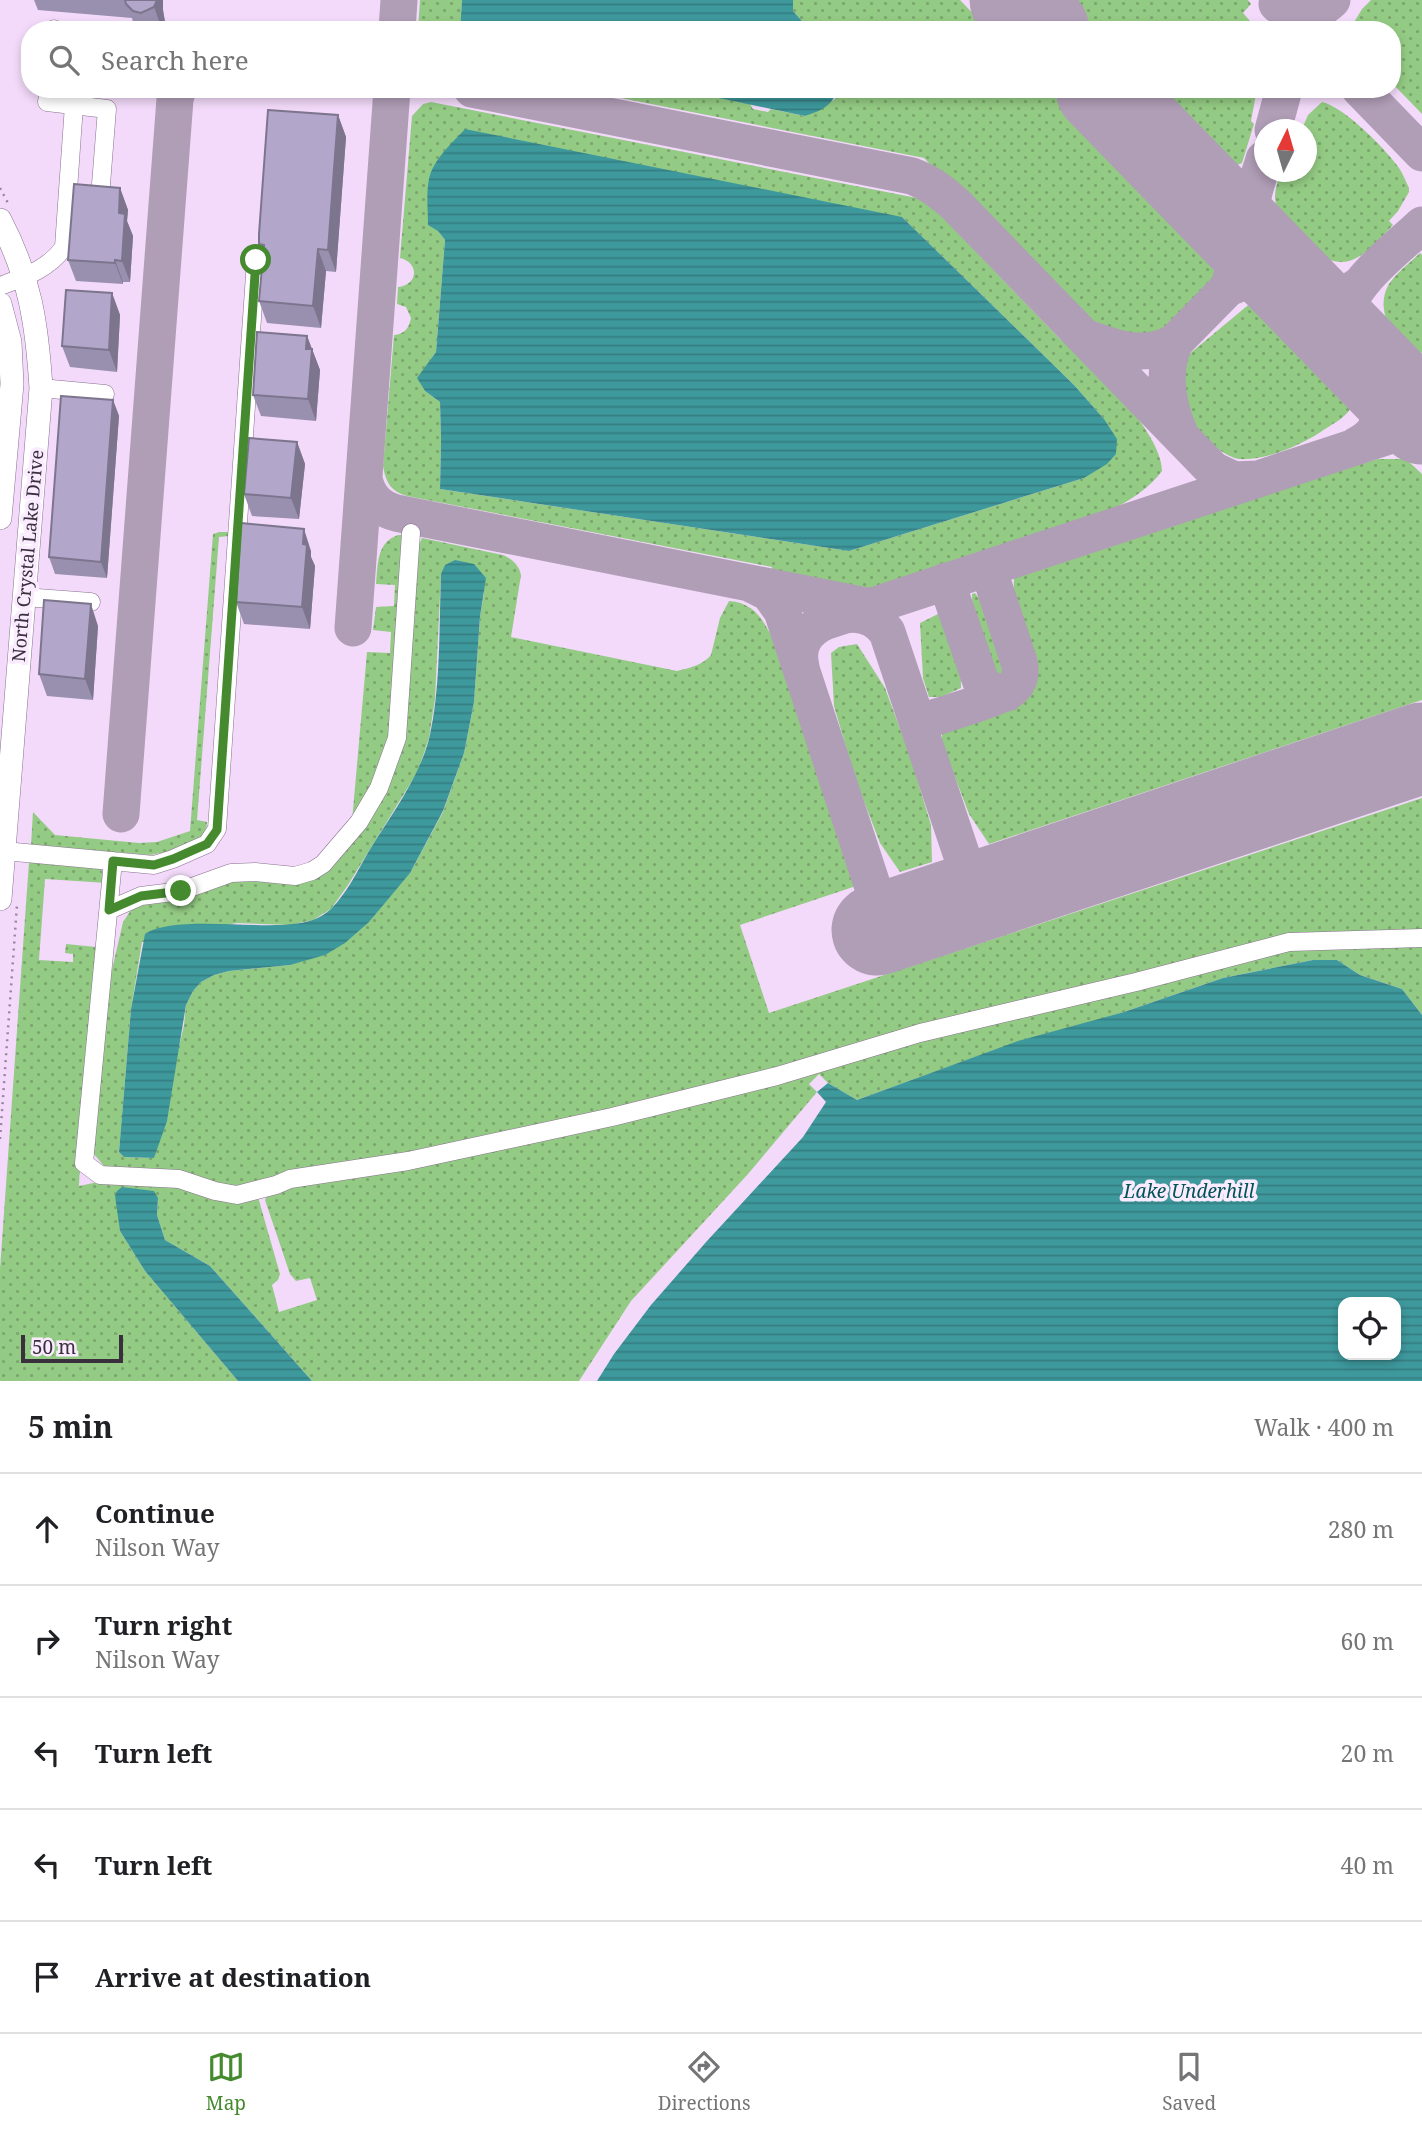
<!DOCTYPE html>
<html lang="en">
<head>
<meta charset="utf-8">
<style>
  :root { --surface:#fff; --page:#f2f2f2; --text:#202124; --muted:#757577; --line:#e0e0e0; --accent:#458a2e }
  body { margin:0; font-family:"Noto Serif",serif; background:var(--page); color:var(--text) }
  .controls { position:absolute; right:21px; bottom:21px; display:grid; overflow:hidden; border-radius:14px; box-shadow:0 4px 10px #0003 }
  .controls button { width:63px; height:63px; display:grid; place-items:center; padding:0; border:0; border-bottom:2px solid var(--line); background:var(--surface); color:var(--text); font:35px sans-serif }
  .compass { position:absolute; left:1254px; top:119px; width:63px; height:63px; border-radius:50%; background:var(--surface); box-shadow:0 4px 10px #0003; rotate:5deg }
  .scale { position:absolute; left:21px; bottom:18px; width:102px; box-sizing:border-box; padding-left:7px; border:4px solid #3a303d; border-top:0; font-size:19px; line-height:24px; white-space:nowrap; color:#3a303d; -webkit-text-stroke:5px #faebff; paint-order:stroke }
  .stop { position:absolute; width:21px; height:21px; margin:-16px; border:5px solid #458a2e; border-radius:50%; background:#fff }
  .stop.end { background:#458a2e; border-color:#fff; box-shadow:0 2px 7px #0008 }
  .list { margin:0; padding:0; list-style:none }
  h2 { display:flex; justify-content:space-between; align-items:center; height:91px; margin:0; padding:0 28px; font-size:30px }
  h2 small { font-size:23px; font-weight:400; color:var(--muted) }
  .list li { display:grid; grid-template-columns:46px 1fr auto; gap:21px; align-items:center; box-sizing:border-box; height:112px; padding:0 28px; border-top:2px solid var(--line) }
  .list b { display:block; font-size:26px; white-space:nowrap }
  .list p { margin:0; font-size:23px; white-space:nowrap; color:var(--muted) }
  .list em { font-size:23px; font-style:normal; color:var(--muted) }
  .icon { flex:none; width:38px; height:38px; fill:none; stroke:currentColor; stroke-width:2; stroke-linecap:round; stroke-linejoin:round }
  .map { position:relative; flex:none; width:1422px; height:1381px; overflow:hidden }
  .search { position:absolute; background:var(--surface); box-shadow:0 4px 10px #0003; left:21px; right:21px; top:21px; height:77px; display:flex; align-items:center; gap:18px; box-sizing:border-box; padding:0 24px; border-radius:28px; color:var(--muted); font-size:26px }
  .sheet { height:651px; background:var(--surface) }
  nav { display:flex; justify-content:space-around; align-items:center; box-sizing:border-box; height:98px; border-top:2px solid var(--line); background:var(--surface); font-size:19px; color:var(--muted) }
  nav a { display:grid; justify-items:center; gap:4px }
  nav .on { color:var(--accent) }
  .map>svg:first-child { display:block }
  .grass { fill:url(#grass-dots); fill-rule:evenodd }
  .water { fill:url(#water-rules); fill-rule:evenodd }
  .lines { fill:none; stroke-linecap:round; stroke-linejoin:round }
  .taxiway { stroke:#b09db6; stroke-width:37 }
  .runway { stroke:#b09db6; stroke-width:91 }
  .minor-casing { stroke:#88718e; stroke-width:19 }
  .major-casing { stroke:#88718e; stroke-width:24 }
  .path { stroke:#98869d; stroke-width:2.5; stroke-dasharray:2 5; stroke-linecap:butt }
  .minor { stroke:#fff; stroke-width:18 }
  .major { stroke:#fff; stroke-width:23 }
  .wall { fill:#9990af }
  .shaded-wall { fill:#7d758e }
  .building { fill:#b2a7cb; stroke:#7d758e; stroke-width:2 }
  .route { stroke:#458a2e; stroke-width:9 }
  .labels { text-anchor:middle; stroke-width:7; stroke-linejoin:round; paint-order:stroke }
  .street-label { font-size:18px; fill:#3a303d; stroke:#faebff }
  .water-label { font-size:19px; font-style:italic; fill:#005356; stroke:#faebff }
</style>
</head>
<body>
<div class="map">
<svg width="1422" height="1381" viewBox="0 0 1422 1381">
  <defs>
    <pattern id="grass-dots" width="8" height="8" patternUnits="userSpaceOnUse" patternTransform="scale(1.75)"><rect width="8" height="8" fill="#94cb84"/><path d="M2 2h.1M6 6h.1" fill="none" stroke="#7aa56d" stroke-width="1.8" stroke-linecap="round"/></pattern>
    <pattern id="water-rules" width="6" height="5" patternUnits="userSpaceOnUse" patternTransform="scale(1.75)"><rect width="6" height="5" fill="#3e999d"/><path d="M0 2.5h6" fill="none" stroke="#357d81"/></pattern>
  </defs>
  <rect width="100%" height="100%" fill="#f3dafa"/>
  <path class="grass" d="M420 0H462L460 30H418Z
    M793 0H960L989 30H810L793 11Z
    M1068 0H1248L1251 4 1243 13 1258 30H1097Z
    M1371 0H1422V114L1392 83V30L1350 29 1362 9Z
    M575 89H676L750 104 753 109 768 112 771 109 805 116 835 99 838 89H1047L1222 270 1157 334C1129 336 1107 330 1081 319L924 158Z
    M1154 89H1257L1251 121 1254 124 1242 163 1235 166 1228 165Z
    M431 102 922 199 933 207 1061 340 1066 336C1091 363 1163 434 1162 471 1150 488 1127 503 1108 511L942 567 869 589 771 575 772 567 407 496C390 491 386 482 383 466L394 335C405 334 409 328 411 318L406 307 397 304 398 287C418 285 420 263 400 258L412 116 423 104ZM902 217 1074 385 1104 419 1084 478 849 551 440 489 441 440 440 402 425 391 418 378 436 352 445 240 438 231Z
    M1322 102C1344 107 1385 148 1399 168 1403 174 1406 182 1409 188V192L1398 211 1389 221 1393 225C1381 237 1369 253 1352 260 1323 272 1277 226 1275 198 1275 189 1278 180 1281 172H1306V130L1302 129 1308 115Z
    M1420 253 1422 255V353C1413 349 1401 343 1395 335 1382 320 1379 295 1392 280 1400 270 1411 262 1420 253Z
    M1253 301 1339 387 1353 404C1348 416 1336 422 1325 429 1304 444 1266 461 1239 459 1227 458 1197 435 1190 426 1179 410 1184 374 1187 356Z
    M1378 459H1406L1422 474V700L989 844 969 814 942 743V734L969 716 1014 697 1026 682 1028 663 1013 608 1014 577 1281 487Z
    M219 532H229V536L219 537 197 820 207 822C207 828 205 834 200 838 189 846 164 853 150 855L31 845 33 812 55 835 139 843 157 842 190 831 213 534Z
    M398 535H403L391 728 375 781 352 821 367 652 390 653 391 632 373 630 376 607 394 606 395 585 376 584C378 565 376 543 398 535Z
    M422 538 503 555C512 559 519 565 521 575L511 637 677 671C689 668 703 665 711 655L720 618 729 601C757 603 764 623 776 644L856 886 740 925 769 1013 1422 798V935L1310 936 708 1090 238 1191 104 1166 94 1154 92 1144 111 974 123 922 135 904 222 881 319 874 404 734 410 673 416 551ZM441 574 484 593 480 617 474 702 464 753 443 812 410 873 290 965 229 971 214 975 201 982 193 991 186 1005 184 1025 154 1158 124 1157 119 1152 131 1009 142 942 237 923 290 925 313 920 331 909 348 885 418 771 429 738 435 699Z
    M975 593C999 626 1001 632 1002 674L999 675C975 642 973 634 972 594Z
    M940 613C961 641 961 653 961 688L941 697H929L923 678 920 623Z
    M857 644 885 688 910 756 931 825 932 862 900 872 880 843 855 778 834 706 831 653 839 647Z
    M29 862 101 869 107 883 45 879 39 960 73 962V954L65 953 66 944 96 947 83 1105 79 1186 108 1180 125 1179 258 1197 280 1274 278 1280 272 1285 279 1312 317 1300 310 1278 296 1281 290 1274 265 1200 268 1193 909 1042 1288 950 1422 943V1015L1402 989 1360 975 1337 960H1313L1223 978 1124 1012 992 1051 857 1100 828 1083 819 1074 809 1084 817 1092 748 1174 631 1301 579 1381H312L210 1266 165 1240 157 1215 158 1199 119 1215 120 1231 145 1271 238 1381H0V1269Z"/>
  <path class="water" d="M462 0H793V11L810 30H460Z
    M676 89H838C832 106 821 111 805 116Z
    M465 129 902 217 1074 385 1104 419 1117 439 1116 454 1107 464 1084 478 849 551 440 489 441 440 440 402 425 391 417 378 436 352 445 240 438 231 428 225C428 210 426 194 429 179 433 160 452 143 465 129Z
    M455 560 474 564 486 578 480 617 474 702 464 753 443 811 410 873 369 922 345 943 325 955 290 965 229 971 214 975 201 982 193 991 186 1005 167 1121 154 1158 124 1157 119 1152 131 1009 145 934C171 915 258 929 292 924 306 923 320 919 331 909 347 893 358 870 369 851 391 815 418 780 429 739 441 689 439 626 441 574L445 565Z
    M1313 960H1337L1360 975 1402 989 1422 1015V1381H597L614 1354 651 1305 707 1241 803 1137 826 1102 817 1092 828 1083 857 1100 1018 1041 1124 1012 1223 978ZM1343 1302H1396V1355H1343Z
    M122 1187 154 1191 158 1198 157 1215 165 1240 210 1266 312 1381H238L145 1271 120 1231 115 1196 117 1191Z"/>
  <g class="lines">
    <path class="taxiway" d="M1277 4C1296 18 1315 16 1332 0
      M397 30 399 0
      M472 89 912 176C930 183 942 192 956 205L1213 470 1234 480 1257 479
      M1360 89 1422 153
      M1273 130 1284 89
      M1264 159C1258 181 1244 211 1254 234 1261 251 1276 264 1286 279
      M1233 225C1238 246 1236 267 1228 288 1248 280 1268 275 1289 283
      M1297 290C1319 299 1338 301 1358 286
      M1087 338C1117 349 1146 359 1175 342 1161 372 1167 404 1180 434
      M1175 342 1228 288
      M1359 354C1354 344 1347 334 1346 323 1342 288 1398 248 1422 225
      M1371 365 1401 391 1422 400
      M1357 445C1380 434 1390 407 1380 383 1376 375 1369 367 1364 360
      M364 479C368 497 378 508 396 513L866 606
      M946 581 981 682C988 690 996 694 1007 693
      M751 584 769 593 782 611 886 927
      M841 616C860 611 876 617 887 632L964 862C975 881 990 883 1010 886
      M353 628 392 89
      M801 667C796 646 805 631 824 622L1422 425
      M918 723C935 717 1004 697 1013 688 1021 680 1021 671 1019 662L988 568
      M121 814 175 99 178 89"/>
    <path class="runway" d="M1015 0 1044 30
      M1101 89 1422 419
      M877 930 1422 748"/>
    <defs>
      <path id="minor" d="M54 30V29
        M49 89 47 102 107 109 100 197
        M0 286C24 277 49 269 64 247L74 105
        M41 388 105 394
        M24 597 91 602
        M4 851 154 865 173 859 207 844 217 829 256 260
        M113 861 84 1163 100 1175 179 1179 215 1191 237 1195 276 1185 290 1179 408 1161 612 1117 777 1076 920 1033 1136 982 1289 942 1422 938
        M109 910 141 896 181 891 231 873 255 872 295 876 312 871 323 864 359 822 379 788 397 738 411 533"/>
      <path id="major" d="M0 220C30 277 37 324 41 388L0 899
        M0 304 10 342 12 384 0 518"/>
    </defs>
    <use href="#minor" class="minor-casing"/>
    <use href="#major" class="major-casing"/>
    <path class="path" d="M0 188 9 205
      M0 1139 17 905"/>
    <use href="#minor" class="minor"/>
    <use href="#major" class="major"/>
  </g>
  <path class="wall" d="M34 0H163V10L165 22 162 29 160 30H138L134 26 132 18 38 10Z
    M338 115 346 137 336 272 326 271 321 328 267 323 259 301 263 255 259 244Z
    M120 188 128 210 127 221 133 236 130 282H123V284L76 281 68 260Z
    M112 293 120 315 117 372 70 367 62 346Z
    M307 336 320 370 316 421 261 416 253 395Z
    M113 400 119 416 107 578 55 574 49 557Z
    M297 442 305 464 299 519 252 516 244 494Z
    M311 551V557L315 566 310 629 244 624 236 602Z
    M98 626 93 700 47 696 39 674Z"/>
  <path class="shaded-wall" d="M157 0H163V10L165 22 162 29 154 7Z
    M338 115 346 137 336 272 328 250Z
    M120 188 128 210 127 221 133 236 130 282 122 261 119 213Z
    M318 249 326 271 321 328 313 306Z
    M115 260 123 282V284L115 263Z
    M112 293 120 315 117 372 109 350Z
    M307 336 320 370 316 421 308 399 306 349Z
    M113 400 119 416 107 578 101 562Z
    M297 442 305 464 299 519 291 498Z
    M304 529 311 551V557L315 566 310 629 302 607Z
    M91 604 98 626 93 700 85 679Z"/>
  <path class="building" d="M125 0H157L154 7 141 13 133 11 126 4Z
    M268 110 338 115 328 250 318 249 313 306 259 301 264 245 259 244V234Z
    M74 184 120 188 119 213 125 214 122 261 115 260V263L68 260Z
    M66 290 112 293 109 350 62 346Z
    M257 332 307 336 306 349H312L308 399 253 395Z
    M61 396 113 400 101 562 49 557Z
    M249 438 297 442 291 498 244 494Z
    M241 523 304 529 303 544 307 545 302 607 236 602Z
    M44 600 91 604 85 679 39 674Z"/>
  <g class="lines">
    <path class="route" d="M181 891 141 896 109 910 113 861 154 865 173 859 207 844 217 830 256 260"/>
  </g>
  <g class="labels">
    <g class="street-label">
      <text transform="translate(28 556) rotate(-85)" y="6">North Crystal Lake Drive</text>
    </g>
    <g class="water-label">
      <text x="1189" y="1198">Lake Underhill</text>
    </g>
  </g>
</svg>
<div class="controls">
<button><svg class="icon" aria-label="locate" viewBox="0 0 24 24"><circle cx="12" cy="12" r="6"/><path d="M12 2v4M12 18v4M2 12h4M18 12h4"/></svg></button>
</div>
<svg class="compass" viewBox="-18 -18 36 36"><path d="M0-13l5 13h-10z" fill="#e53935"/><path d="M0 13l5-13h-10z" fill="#757577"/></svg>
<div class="scale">50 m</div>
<div class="stop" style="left:256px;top:260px"></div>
<div class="stop end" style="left:181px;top:891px"></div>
<div class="search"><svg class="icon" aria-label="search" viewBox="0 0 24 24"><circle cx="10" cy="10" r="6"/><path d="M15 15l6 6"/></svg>Search here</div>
</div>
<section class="sheet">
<h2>5 min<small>Walk · 400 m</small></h2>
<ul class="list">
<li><svg class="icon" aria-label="ahead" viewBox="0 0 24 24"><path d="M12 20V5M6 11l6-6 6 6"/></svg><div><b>Continue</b><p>Nilson Way</p></div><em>280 m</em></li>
<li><svg class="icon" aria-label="right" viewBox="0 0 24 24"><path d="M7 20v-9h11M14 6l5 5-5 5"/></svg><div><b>Turn right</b><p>Nilson Way</p></div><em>60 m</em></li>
<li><svg class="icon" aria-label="left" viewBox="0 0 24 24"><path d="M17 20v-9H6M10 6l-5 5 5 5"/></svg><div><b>Turn left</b></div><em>20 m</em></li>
<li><svg class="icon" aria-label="left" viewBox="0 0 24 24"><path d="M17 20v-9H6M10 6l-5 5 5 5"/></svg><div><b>Turn left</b></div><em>40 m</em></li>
<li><svg class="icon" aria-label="arrive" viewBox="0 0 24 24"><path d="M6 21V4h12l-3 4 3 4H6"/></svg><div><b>Arrive at destination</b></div></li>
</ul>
</section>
<nav>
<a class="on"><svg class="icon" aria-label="map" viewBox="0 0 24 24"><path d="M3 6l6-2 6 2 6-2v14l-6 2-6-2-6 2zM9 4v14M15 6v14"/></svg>Map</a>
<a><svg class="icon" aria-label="directions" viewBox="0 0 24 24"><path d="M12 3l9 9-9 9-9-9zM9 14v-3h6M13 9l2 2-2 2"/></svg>Directions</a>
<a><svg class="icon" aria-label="saved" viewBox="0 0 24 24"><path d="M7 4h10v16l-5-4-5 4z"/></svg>Saved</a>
</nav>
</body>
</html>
